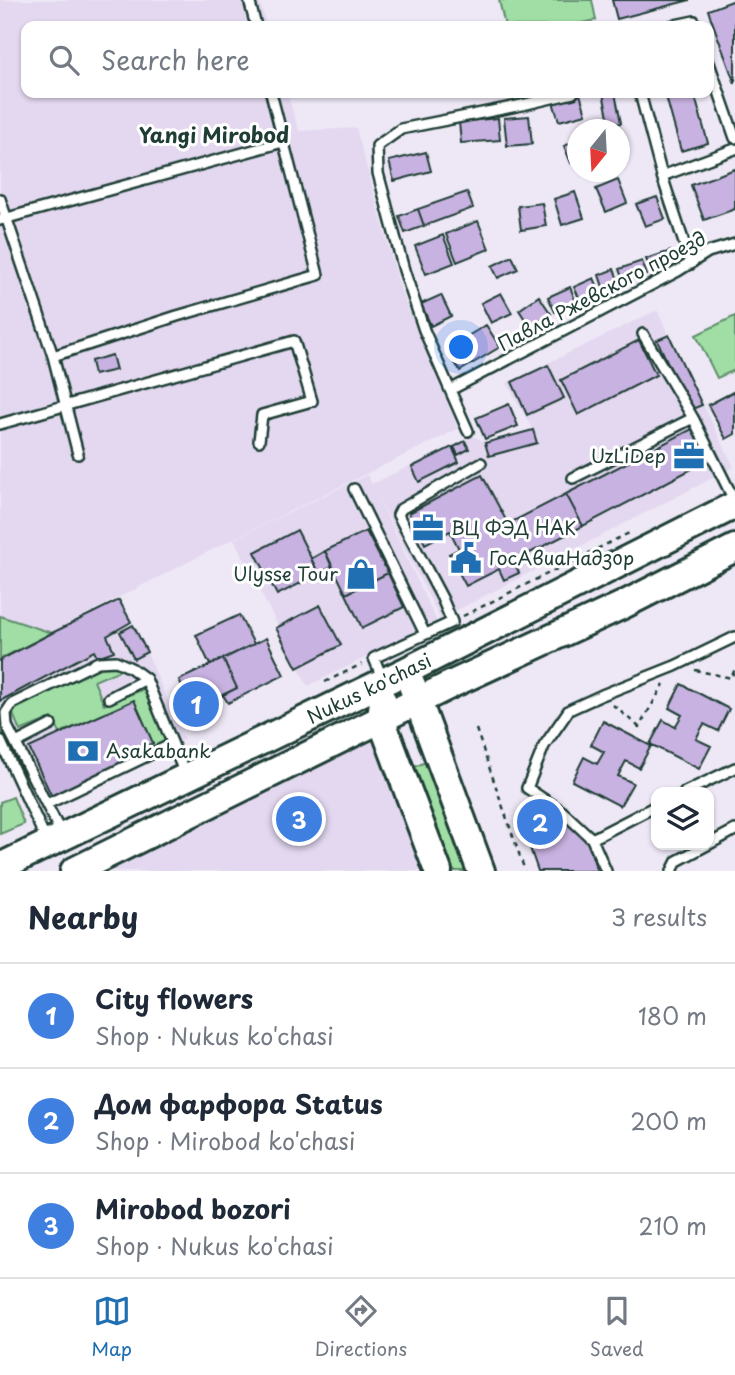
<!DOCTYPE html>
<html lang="en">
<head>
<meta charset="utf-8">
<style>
  :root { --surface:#fff; --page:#f6f6f7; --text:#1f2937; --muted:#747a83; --line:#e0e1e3; --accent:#1f6fb2 }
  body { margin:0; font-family:"Playpen Sans",sans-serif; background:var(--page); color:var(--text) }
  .controls { position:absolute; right:21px; bottom:21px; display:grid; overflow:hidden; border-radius:14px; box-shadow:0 2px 5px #0004 }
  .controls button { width:63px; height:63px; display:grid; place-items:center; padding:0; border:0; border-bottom:2px solid var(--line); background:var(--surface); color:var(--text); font:35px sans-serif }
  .compass { position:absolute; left:567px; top:119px; width:63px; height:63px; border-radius:50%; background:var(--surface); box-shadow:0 2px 5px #0004; rotate:198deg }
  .you { position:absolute; left:462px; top:348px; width:24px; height:24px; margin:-18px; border:5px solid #fff; border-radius:50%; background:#1a73e8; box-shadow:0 0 0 10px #1a73e833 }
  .badge { display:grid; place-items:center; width:46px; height:46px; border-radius:50%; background:var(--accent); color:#fff; font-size:23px; font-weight:700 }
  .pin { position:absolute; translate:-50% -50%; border:4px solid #fff; box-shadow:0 2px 7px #0006 }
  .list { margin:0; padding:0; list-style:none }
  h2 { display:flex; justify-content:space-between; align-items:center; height:91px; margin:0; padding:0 28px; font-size:30px }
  h2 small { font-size:23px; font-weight:400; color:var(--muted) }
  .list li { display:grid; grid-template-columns:46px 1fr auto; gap:21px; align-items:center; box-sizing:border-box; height:105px; padding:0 28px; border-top:2px solid var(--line) }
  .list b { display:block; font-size:26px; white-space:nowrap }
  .list p { margin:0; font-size:23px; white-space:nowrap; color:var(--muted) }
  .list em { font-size:23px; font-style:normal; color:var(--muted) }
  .icon { flex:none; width:38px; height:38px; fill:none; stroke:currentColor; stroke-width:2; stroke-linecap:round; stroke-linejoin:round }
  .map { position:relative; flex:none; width:735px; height:871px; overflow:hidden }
  .search { position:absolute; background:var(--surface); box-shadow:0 2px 5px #0004; left:21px; right:21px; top:21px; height:77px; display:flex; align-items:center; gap:18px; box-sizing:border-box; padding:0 24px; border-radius:14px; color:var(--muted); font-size:26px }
  .sheet { height:406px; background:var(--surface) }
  nav { display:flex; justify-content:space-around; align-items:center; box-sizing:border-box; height:98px; border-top:2px solid var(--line); background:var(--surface); font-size:19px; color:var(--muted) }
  nav a { display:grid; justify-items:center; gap:4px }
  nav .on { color:var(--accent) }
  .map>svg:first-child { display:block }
  .built { fill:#e3d8f0 }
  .green { fill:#a0dea5; stroke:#608e6c; stroke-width:2 }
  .building { fill:#c8b2e1; stroke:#1f3d34; stroke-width:2 }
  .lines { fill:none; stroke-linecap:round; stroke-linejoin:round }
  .lane-casing { stroke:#1f3d34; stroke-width:14 }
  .primary-casing { stroke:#1f3d34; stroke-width:32 }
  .path { stroke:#1f3d34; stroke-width:2.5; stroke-dasharray:5 5; stroke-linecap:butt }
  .lane { stroke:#fff; stroke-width:9 }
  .primary { stroke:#fff; stroke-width:26 }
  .labels { text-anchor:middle; stroke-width:6; stroke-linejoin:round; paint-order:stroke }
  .street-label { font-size:19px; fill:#1f3d34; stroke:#fff }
  .poi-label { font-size:19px; fill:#1f3d34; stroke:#fff; text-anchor:start }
  .neighbourhood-label { font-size:21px; font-weight:bold; fill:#1f3d34; stroke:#fff }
</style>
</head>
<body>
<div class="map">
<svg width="735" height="871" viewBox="0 0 735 871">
  <rect width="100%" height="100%" fill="#eee8f6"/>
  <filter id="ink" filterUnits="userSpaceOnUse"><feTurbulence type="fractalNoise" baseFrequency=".0143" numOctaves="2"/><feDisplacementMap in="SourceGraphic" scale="14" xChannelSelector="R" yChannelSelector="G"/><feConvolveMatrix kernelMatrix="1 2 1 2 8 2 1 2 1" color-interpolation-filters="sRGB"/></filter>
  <g filter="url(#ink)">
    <path class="built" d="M0 0H259L267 26H26V93H287L299 131 356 128 401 291 458 429 233 539 59 628 119 600 147 652 184 739 45 808 0 724Z
      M657 310 734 467 440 619 376 493 437 622 308 686 234 539 367 475 372 484 473 436 485 442 532 429 507 383Z
      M381 719 438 871H74Z"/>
    <path class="green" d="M499 0H592L596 20 568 26H505Z
      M735 316V370L717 378 696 335Z
      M0 616 52 633 0 659Z
      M108 665 125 668 94 681 104 705 144 689 168 747 156 752 134 701 60 733 52 718 20 731 13 714V705L90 667Z
      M427 761 468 871H450L411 769Z
      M13 797 24 824 0 834V802Z"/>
    <path class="building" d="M612 0H690L617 19Z
      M735 0V84L708 10Z
      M603 93H615L621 123 610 126Z
      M665 93H694L708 143 681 151Z
      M580 94 586 114 559 121 553 102Z
      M529 116 532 144 507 146 504 118Z
      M498 118 500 140 461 143 459 122Z
      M578 140V160L571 163 564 146Z
      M426 152 431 171 394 181 389 161Z
      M735 169V209L704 220 691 185Z
      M618 180 627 203 606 212 596 189Z
      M467 192 473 208 424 226 418 209Z
      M575 192 584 218 562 225 554 199Z
      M657 197 665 219 645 226 636 204Z
      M542 203 546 226 521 230 518 206Z
      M418 209 424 226 405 233 399 216Z
      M478 221 489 249 457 262 446 234Z
      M443 235 454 263 426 274 415 246Z
      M671 251 676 266 652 274 646 259Z
      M512 256 518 269 498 278 492 266Z
      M642 261 647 275 624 283 619 269Z
      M614 269 620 285 604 290 599 275Z
      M594 278 600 292 580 300 574 287Z
      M570 287 576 302 555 312 548 297Z
      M501 293 512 313 491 323 481 303Z
      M441 295 451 316 431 326 421 304Z
      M539 296 551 314 530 327 519 310Z
      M486 325 500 347 460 371 446 349Z
      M669 335 702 405 690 410 657 340Z
      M639 340 656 375 578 415 561 380Z
      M112 355 116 370 94 375 91 361Z
      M548 365 564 398 527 415 512 382Z
      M735 391V434L726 439 708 405Z
      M509 404 518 426 485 439 476 418Z
      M692 429 709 460 583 526 566 494Z
      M533 430 537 443 489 456 485 443Z
      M465 441 469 449 458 455 454 447Z
      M452 447 459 462 419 482 412 467Z
      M482 475 508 524 566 494 583 526 514 561 519 573 504 580 499 569 466 586 449 554 459 549 450 531 425 544 409 513Z
      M297 530 319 574 277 595 255 552Z
      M366 531 388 573 346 594 325 551Z
      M325 551 332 567 319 574 311 559Z
      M388 573 404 607 362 628 346 594Z
      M119 600 131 622 107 636 114 651 97 657 94 651 0 701V660L52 633Z
      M320 605 341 645 297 668 276 628Z
      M239 615 254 644 210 665 196 635Z
      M133 625 147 652 134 659 120 632Z
      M266 638 284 675 228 703 223 695 237 688 223 659Z
      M223 659 237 688 193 709 179 680Z
      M681 684 729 709 718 731 704 724 700 731 696 739 711 746 699 769 650 744 663 720 675 727 682 715 669 708Z
      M134 700 153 743 128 754 131 762 53 799 29 748Z
      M603 721 651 746 639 768 626 761 618 776 633 783 620 806 572 781 584 757 597 764 604 752 591 745Z
      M545 805 581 822 597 871H538L518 813Z"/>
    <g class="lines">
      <defs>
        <path id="lane" d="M249 0 256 26
          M670 26 694 21 696 26
          M709 63 735 138
          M640 93 662 176 691 264
          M662 176 735 149
          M0 199 53 356 78 454
          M0 220 283 142
          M643 334 693 418 735 502
          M53 356 177 316 318 275 271 93
          M450 390 424 330 404 270 378 173 377 146 401 129 522 105 573 93
          M0 424 294 341 312 401 262 415 259 441
          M468 431 450 390 678 271 708 252 735 244
          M573 478 693 418
          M354 489 425 634
          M146 679 185 774
          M383 680 374 658 452 622 442 598 398 515 401 509 481 463
          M0 740 47 842
          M16 743 51 725
          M685 792 735 768
          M47 804 172 744
          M62 835 7 726 6 713 12 704 98 662 116 661 131 668 146 679 109 698
          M592 839 563 812 527 788 544 746 569 710 602 695 675 666 735 637
          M709 844 735 830
          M606 871 592 839 656 806
          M672 871 677 861 707 845"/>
        <g id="primary">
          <path d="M412 685 481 871"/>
          <path d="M383 701 381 719 438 871"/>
          <path id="s1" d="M0 867 406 671 735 505"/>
          <path d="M74 871 452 684 623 605 735 548"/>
        </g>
      </defs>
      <use href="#lane" class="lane-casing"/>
      <use href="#primary" class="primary-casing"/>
      <path class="path" d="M463 616 629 533
        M695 670 731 678 735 669
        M325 682 362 664
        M613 705 639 727 664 684
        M476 729 525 871"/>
      <use href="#lane" class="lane"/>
      <use href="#primary" class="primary"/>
    </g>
  </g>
  <defs>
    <symbol id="office-bare" viewBox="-9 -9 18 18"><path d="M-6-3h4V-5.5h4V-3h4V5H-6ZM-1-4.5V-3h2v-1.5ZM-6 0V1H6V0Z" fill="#1f6fb2" stroke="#fff" stroke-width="2.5" paint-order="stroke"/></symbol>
    <symbol id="civic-bare" viewBox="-9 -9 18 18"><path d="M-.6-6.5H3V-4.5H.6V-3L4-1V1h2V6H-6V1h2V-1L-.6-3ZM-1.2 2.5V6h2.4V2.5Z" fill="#1f6fb2" stroke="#fff" stroke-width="2.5" paint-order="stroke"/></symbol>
    <symbol id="shop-bare" viewBox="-9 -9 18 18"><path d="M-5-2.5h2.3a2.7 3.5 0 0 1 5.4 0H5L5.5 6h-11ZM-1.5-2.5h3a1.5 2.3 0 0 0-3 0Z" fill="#1f6fb2" stroke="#fff" stroke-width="2.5" paint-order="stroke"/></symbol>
    <symbol id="bank-bare" viewBox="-9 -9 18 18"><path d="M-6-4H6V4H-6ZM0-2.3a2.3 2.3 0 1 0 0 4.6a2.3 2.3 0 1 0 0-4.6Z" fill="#1f6fb2" stroke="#fff" stroke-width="2.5" paint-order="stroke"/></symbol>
  </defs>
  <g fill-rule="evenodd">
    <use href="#office-bare" x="667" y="434" width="44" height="44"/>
    <use href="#office-bare" x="406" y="506" width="44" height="44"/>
    <use href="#civic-bare" x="444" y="536" width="44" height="44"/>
    <use href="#shop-bare" x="339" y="552" width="44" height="44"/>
    <use href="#bank-bare" x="61" y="729" width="44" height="44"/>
  </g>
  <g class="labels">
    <g class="street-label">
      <text transform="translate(602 291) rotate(-28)" y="7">Павла Ржевского проезд</text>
      <text dy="7" stroke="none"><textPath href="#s1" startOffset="410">Nukus ko'chasi</textPath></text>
    </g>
    <g class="poi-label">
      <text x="666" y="463" text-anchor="end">UzLiDep</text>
      <text x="451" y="535">ВЦ ФЭД НАК</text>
      <text x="489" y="565">ГосАвиаНадзор</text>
      <text x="338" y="581" text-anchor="end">Ulysse Tour</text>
      <text x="106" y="758">Asakabank</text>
    </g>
    <g class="neighbourhood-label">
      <text x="214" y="143">Yangi Mirobod</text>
    </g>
  </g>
</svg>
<div class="controls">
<button><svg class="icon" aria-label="layers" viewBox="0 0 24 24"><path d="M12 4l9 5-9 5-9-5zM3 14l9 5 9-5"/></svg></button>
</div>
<svg class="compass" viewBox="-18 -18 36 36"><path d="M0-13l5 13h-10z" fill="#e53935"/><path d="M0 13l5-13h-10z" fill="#747a83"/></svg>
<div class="you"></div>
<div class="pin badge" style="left:196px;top:704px;background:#3f7fe0">1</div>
<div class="pin badge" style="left:540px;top:822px;background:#3f7fe0">2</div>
<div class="pin badge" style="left:299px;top:819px;background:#3f7fe0">3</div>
<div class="search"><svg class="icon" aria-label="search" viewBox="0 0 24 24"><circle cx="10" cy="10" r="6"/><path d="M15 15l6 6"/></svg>Search here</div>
</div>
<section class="sheet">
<h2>Nearby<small>3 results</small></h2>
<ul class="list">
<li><span class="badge" style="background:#3f7fe0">1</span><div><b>City flowers</b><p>Shop · Nukus ko'chasi</p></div><em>180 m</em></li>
<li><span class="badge" style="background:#3f7fe0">2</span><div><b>Дом фарфора Status</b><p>Shop · Mirobod ko'chasi</p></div><em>200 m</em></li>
<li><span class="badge" style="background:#3f7fe0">3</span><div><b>Mirobod bozori</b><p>Shop · Nukus ko'chasi</p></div><em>210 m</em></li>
</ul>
</section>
<nav>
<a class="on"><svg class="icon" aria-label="map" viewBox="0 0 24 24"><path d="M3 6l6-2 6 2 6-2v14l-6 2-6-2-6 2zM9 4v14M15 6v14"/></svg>Map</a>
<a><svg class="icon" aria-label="directions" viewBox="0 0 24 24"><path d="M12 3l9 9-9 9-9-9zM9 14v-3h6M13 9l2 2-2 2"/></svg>Directions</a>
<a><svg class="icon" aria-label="saved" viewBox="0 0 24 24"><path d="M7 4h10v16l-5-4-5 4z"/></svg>Saved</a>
</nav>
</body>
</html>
